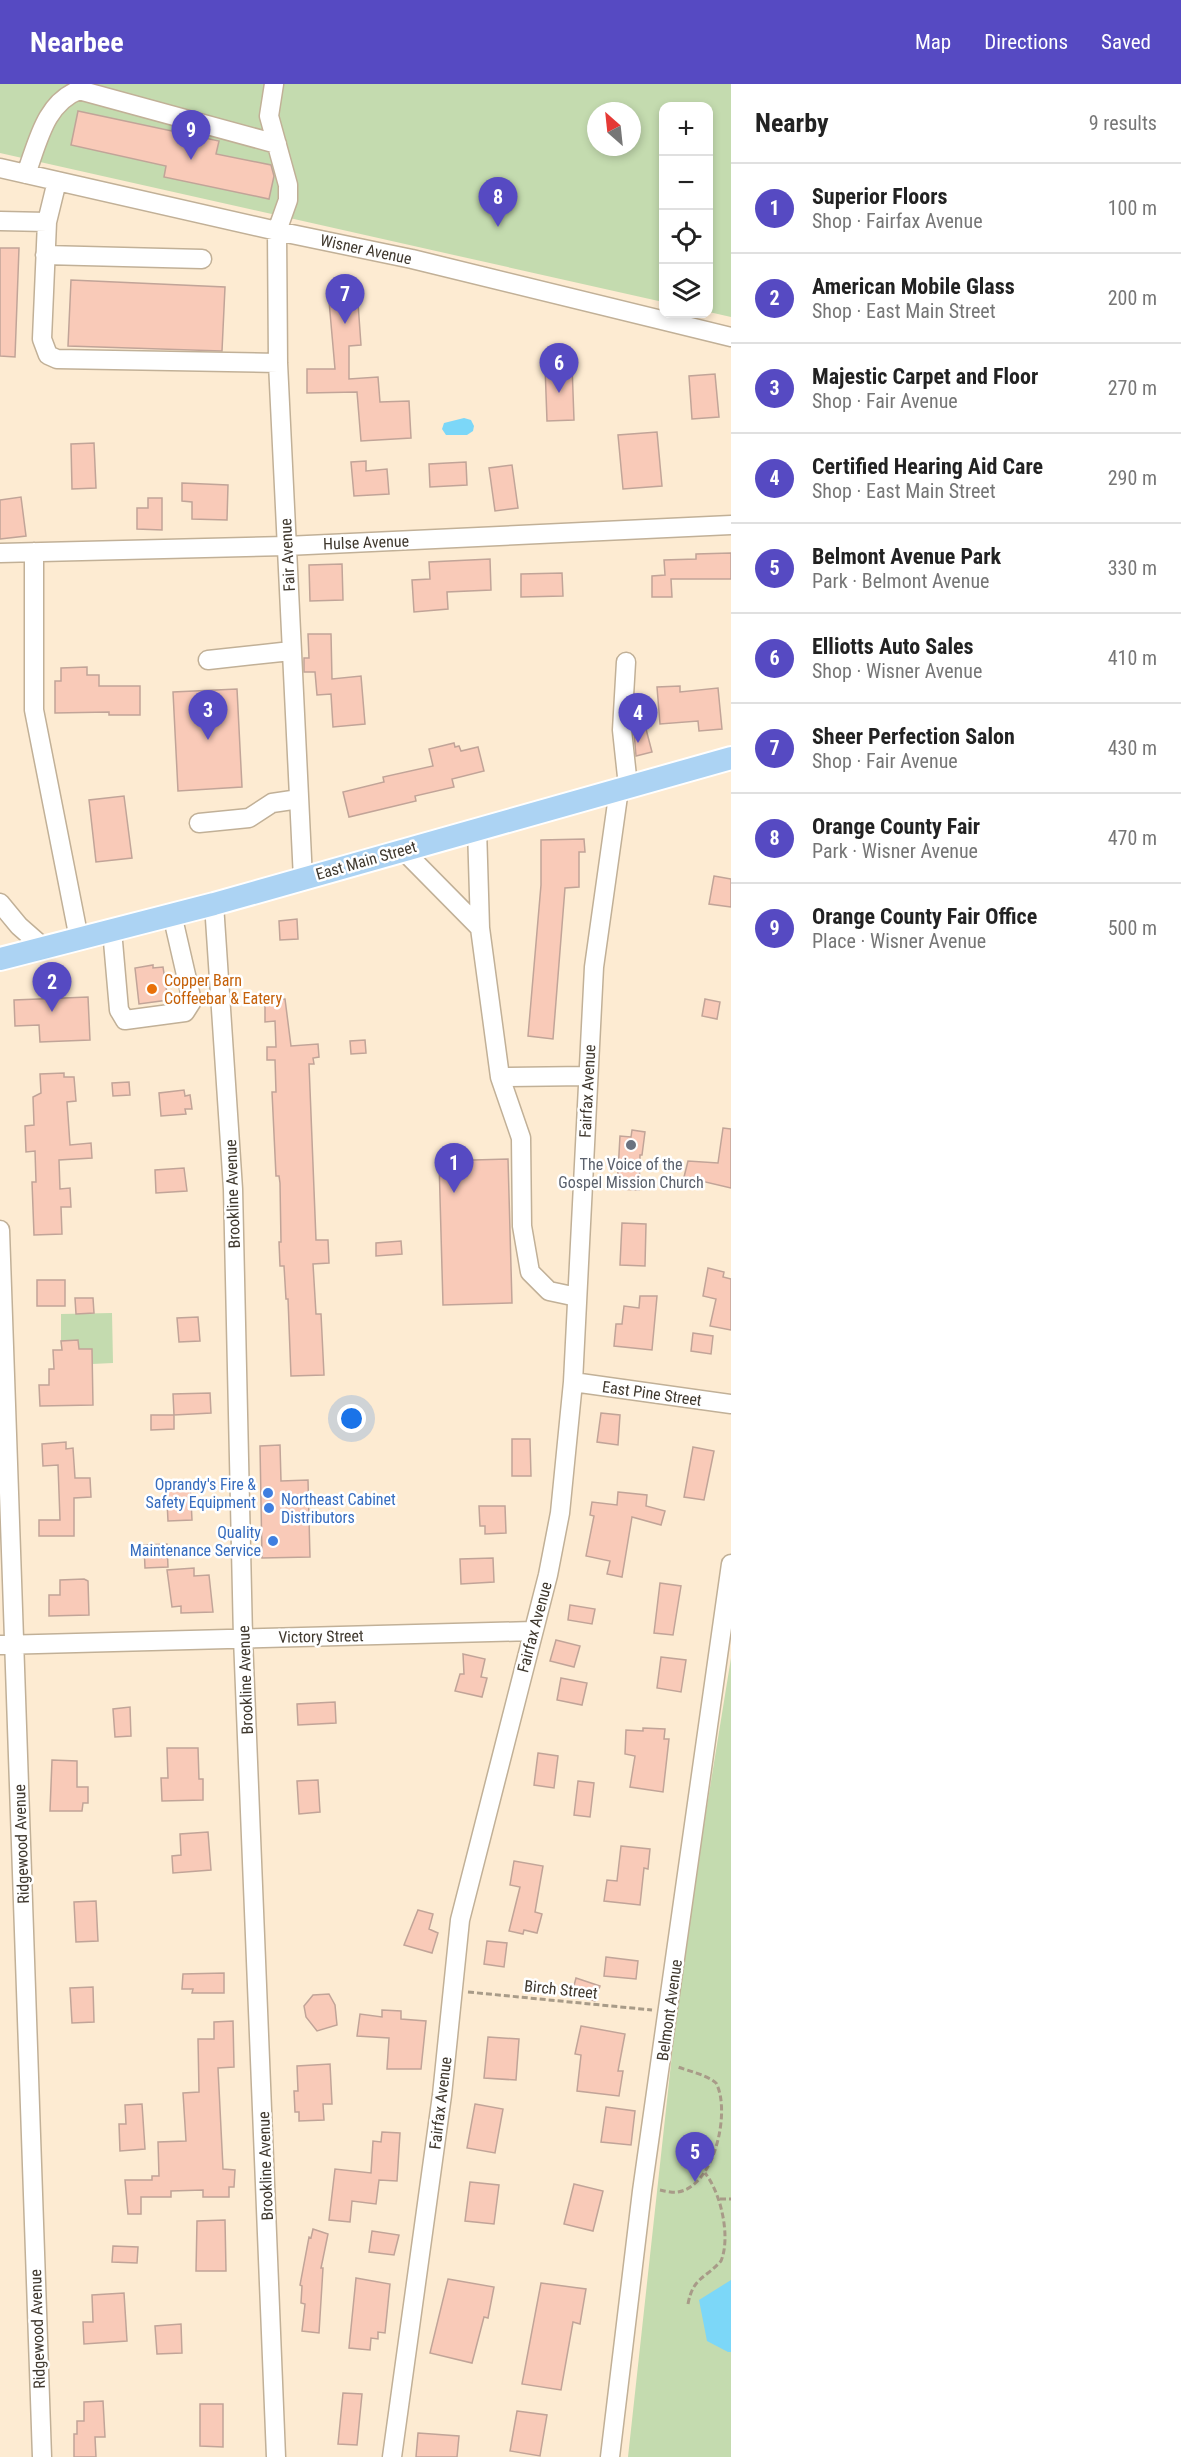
<!DOCTYPE html>
<html lang="en">
<head>
<meta charset="utf-8">
<style>
  :root { --surface:#fff; --page:#f2f2f2; --text:#222; --muted:#767676; --line:#e0e0e0; --accent:#564ac2 }
  body { margin:0; font-family:"Roboto Condensed",sans-serif; background:var(--page); color:var(--text) }
  .controls { position:absolute; right:18px; top:18px; display:grid; overflow:hidden; border-radius:12px; box-shadow:0 3px 9px #0003 }
  .controls button { width:54px; height:54px; display:grid; place-items:center; padding:0; border:0; border-bottom:2px solid var(--line); background:var(--surface); color:var(--text); font:30px sans-serif }
  .compass { position:absolute; left:587px; top:18px; width:54px; height:54px; border-radius:50%; background:var(--surface); box-shadow:0 3px 9px #0003; rotate:333deg }
  .you { position:absolute; left:352px; top:1335px; width:21px; height:21px; margin:-15px; border:4px solid #fff; border-radius:50%; background:#1a73e8; box-shadow:0 0 0 9px #1a73e833 }
  .badge { display:grid; place-items:center; width:39px; height:39px; border-radius:50%; background:var(--accent); color:#fff; font-size:20px; font-weight:700 }
  .pin { position:absolute; translate:-50% -50px; filter:drop-shadow(0 2px 3px #0008) }
  .pin::after { content:''; position:absolute; top:32px; width:21px; height:18px; background:inherit; clip-path:polygon(0 0,100% 0,50% 100%) }
  .list { margin:0; padding:0; list-style:none }
  h2 { display:flex; justify-content:space-between; align-items:center; height:78px; margin:0; padding:0 24px; font-size:26px }
  h2 small { font-size:20px; font-weight:400; color:var(--muted) }
  .list li { display:grid; grid-template-columns:39px 1fr auto; gap:18px; align-items:center; box-sizing:border-box; height:90px; padding:0 24px; border-top:2px solid var(--line) }
  .list b { display:block; font-size:22px; white-space:nowrap }
  .list p { margin:0; font-size:20px; white-space:nowrap; color:var(--muted) }
  .list em { font-size:20px; font-style:normal; color:var(--muted) }
  .icon { flex:none; width:33px; height:33px; fill:none; stroke:currentColor; stroke-width:2; stroke-linecap:round; stroke-linejoin:round }
  .map { position:relative; flex:none; width:731px; height:2373px; overflow:hidden }
  header { display:flex; align-items:center; gap:36px; box-sizing:border-box; height:84px; padding:0 30px; background:var(--accent); color:#fff }
  header strong { font-size:28px }
  nav { display:flex; gap:33px; margin-inline-start:auto; font-size:21px }
  main { display:flex }
  aside { flex:1; background:var(--surface) }
  .map>svg:first-child { display:block }
  .green { fill:#c4dbaf; fill-rule:evenodd }
  .water { fill:#7cd7f8 }
  .building { fill:#f9cab8; stroke:#c1a498; stroke-width:1.5 }
  .lines { fill:none; stroke-linecap:round; stroke-linejoin:round }
  .minor-casing { stroke:#c1b097; stroke-width:21 }
  .major-casing { stroke:#fff; stroke-width:26 }
  .path { stroke:#a89b88; stroke-width:3; stroke-dasharray:6 3; stroke-linecap:butt }
  .minor { stroke:#fff; stroke-width:18 }
  .major { stroke:#acd3f3; stroke-width:22 }
  .food-dot { fill:#e8710a; stroke:#fff; stroke-width:2 }
  .worship-dot { fill:#6b7280; stroke:#fff; stroke-width:2 }
  .shop-dot { fill:#3f7fe0; stroke:#fff; stroke-width:2 }
  .labels { text-anchor:middle; stroke-width:5; stroke-linejoin:round; paint-order:stroke }
  .street-label { font-size:16px; fill:#3f382e; stroke:#fff }
  .food-label { font-size:16px; fill:#c56008; stroke:#fff; text-anchor:start }
  .worship-label { font-size:16px; fill:#5b616d; stroke:#fff }
  .shop-label { font-size:16px; fill:#366cbe; stroke:#fff; text-anchor:end }
</style>
</head>
<body>
<header>
<strong>Nearbee</strong>
<nav><a>Map</a><a>Directions</a><a>Saved</a></nav>
</header>
<main>
<div class="map">
<svg width="731" height="2373" viewBox="0 0 731 2373">
  <rect width="100%" height="100%" fill="#fdebd2"/>
  <path class="green" d="M0 0H731V233L709 228 708 22H664L663 218 0 69ZM596 27H632V63H596Z
    M112 1229 113 1279 92 1280 91 1265H79L78 1256 61 1257V1230Z
    M731 1574V2373H628L683 1870Z"/>
  <path class="water" d="M464 334 471 336 474 342 473 347 467 351H446L442 345 444 339Z
    M731 2196V2268H728L707 2257 699 2216Z"/>
  <path class="building" d="M78 27 219 57 216 70 271 81 274 92 269 115 164 93 166 82 71 61Z
    M0 164H19L15 273 0 272Z
    M71 196 225 203 222 267 68 262Z
    M346 216 347 219H358L361 261 349 262V295L378 293 380 318 409 317 411 354 361 357 357 308 307 309V285H335L329 217Z
    M572 281 574 336 547 337 545 282Z
    M715 290 719 333 692 335 689 292Z
    M657 348 662 402 623 405 618 351Z
    M94 359 96 404 72 405 71 360Z
    M366 377V387L387 385 389 410 354 412 351 378Z
    M466 378 467 401 430 403 429 380Z
    M512 381 518 424 495 427 489 384Z
    M182 399 228 401 227 436 192 435V418L182 417Z
    M21 413 26 452 0 455V416Z
    M148 414H162V446L137 445V424H148Z
    M731 469V495H671L672 513H652V492L665 491 664 476 696 475V470Z
    M490 475 491 506 447 508 448 525 414 528 412 496 430 495 429 478Z
    M342 480 343 516 310 517 309 481Z
    M562 489 563 512 521 513V490Z
    M308 550H331L332 595 361 592 365 640 333 643 331 610 317 611 315 588H304V574H309Z
    M87 583V591H99V602H140V631H109V628L55 629V597H61V584Z
    M680 602V608L718 604 722 645 699 647 698 637 660 640 657 603Z
    M237 605 242 703 178 707 173 608Z
    M646 645 652 668 636 672 634 648Z
    M454 659 455 663 459 662 461 667 478 663 484 687 452 695 454 703 415 712 416 717 349 733 343 708 384 698 383 693 433 682 429 665Z
    M124 712 132 774 96 778 89 716Z
    M584 755 585 768H579V803L565 804 553 955 528 952 541 801V756Z
    M714 792 731 795V823L709 820Z
    M297 835 298 855 280 856 279 837Z
    M153 881V884L163 883 168 916 139 920 135 884Z
    M88 913 90 956 40 958 39 941 15 942 14 916Z
    M285 915 291 962 318 960 319 973 313 974 314 980H309L316 1156H328L329 1179 313 1180 316 1230H321L324 1291 291 1292 288 1215H286L284 1182H280L279 1158H281L280 1099 279 1092H276L272 1008H276L275 976H267V963H276L275 937 265 938V916Z
    M705 915 720 918 717 935 702 932Z
    M365 956 366 969 351 970 350 957Z
    M64 989V993H74L76 1017 67 1018 70 1061 91 1059 92 1074 59 1076 60 1105 70 1104 71 1123H61L62 1150 34 1151 32 1098H36L35 1067 26 1068 25 1042 34 1041 33 1013 41 1009 40 990Z
    M129 998 130 1011 113 1012 112 999Z
    M184 1006 185 1012 190 1011 192 1025H185L186 1030 161 1032 159 1009Z
    M723 1044 731 1045V1104L684 1093 688 1077 718 1079Z
    M632 1046 645 1048 642 1071H640L639 1106 617 1105 620 1052 631 1053Z
    M508 1075 512 1219 443 1221 439 1077Z
    M184 1084 187 1107 156 1109 155 1086Z
    M622 1139 646 1140 645 1182 620 1181Z
    M401 1157 402 1170 376 1172V1159Z
    M708 1184 724 1188 723 1193 731 1195V1246L710 1242 716 1215 703 1212Z
    M37 1196H65V1222H37Z
    M640 1212H657L652 1266 614 1262 616 1240H622L624 1222 639 1224Z
    M75 1214H93L94 1229 76 1230Z
    M198 1233 200 1257 179 1258 177 1234Z
    M693 1249 713 1252 711 1270 691 1267Z
    M78 1256 79 1265H92L93 1321 40 1322 39 1301H49V1285H54L53 1266H62L61 1257Z
    M210 1309 211 1329 174 1331 173 1310Z
    M601 1329 620 1331 618 1361 597 1358Z
    M151 1331H174V1345L151 1346Z
    M512 1355H530L531 1392H512Z
    M66 1358V1365L73 1364 75 1394H90L91 1413 74 1414V1452H39V1436H60L58 1381 43 1382 42 1360Z
    M280 1361 281 1397 308 1396 310 1473 262 1474 260 1362Z
    M693 1363 714 1367 704 1416 684 1413Z
    M190 1396 192 1436 168 1437 166 1397Z
    M618 1408 647 1411 646 1422 665 1427 661 1441 632 1433 622 1493 607 1490 610 1477 586 1472 594 1432 590 1431 592 1418 617 1421Z
    M479 1422H505L506 1449 485 1450V1442H480Z
    M167 1460 168 1483 145 1484 144 1461Z
    M493 1474 494 1498 461 1500 460 1475Z
    M194 1484V1492L209 1491 213 1528 181 1529V1522L172 1523 167 1486Z
    M84 1495 88 1497 89 1531 49 1532V1511H60V1496Z
    M660 1499 681 1502 673 1551 654 1549Z
    M570 1521 595 1525 592 1540 568 1536Z
    M556 1556 580 1562 574 1583 550 1577Z
    M463 1570 485 1575 481 1593 487 1594 482 1613 455 1607 460 1590H464Z
    M661 1573 686 1576 681 1608 657 1604Z
    M561 1594 587 1599 582 1621 557 1616Z
    M335 1618 336 1639 298 1641 297 1620Z
    M130 1623 131 1652 115 1653 113 1625Z
    M643 1644 665 1645 664 1655H669L663 1708 630 1703 635 1672 625 1670 626 1646 643 1647Z
    M167 1664H198L199 1695H203V1716L162 1717 161 1694H168Z
    M538 1669 558 1672 554 1704 534 1701Z
    M52 1676 77 1677V1703H88V1719H83L82 1727H50Z
    M318 1696 320 1728 299 1730 297 1697Z
    M578 1697 594 1699 590 1733 574 1731Z
    M208 1748 211 1786 173 1789 172 1772 181 1771 180 1750Z
    M621 1762 650 1765 648 1785 644 1784 640 1821 604 1817 607 1796 617 1797Z
    M514 1777 543 1782 535 1828 542 1830 537 1849 524 1846 523 1850 509 1847 520 1803 510 1801Z
    M96 1817 98 1857 76 1858 74 1818Z
    M418 1826 433 1830 429 1845 438 1849 432 1869 404 1861Z
    M487 1857 507 1859 504 1883 484 1880Z
    M606 1873 638 1877 636 1895 604 1892Z
    M224 1889V1909H192L193 1905H182L183 1890Z
    M576 1894 600 1902 595 1917 572 1909Z
    M93 1903 94 1938 72 1939 70 1904Z
    M329 1910 335 1921 337 1941 317 1947 306 1933 304 1922 313 1911Z
    M382 1926 401 1927V1935L426 1937 421 1985H387L389 1954 357 1952 360 1930 382 1933Z
    M233 1937 234 1983 218 1984 223 2085 235 2086 234 2103H229V2113H203V2106L171 2107V2113H141V2130H128L125 2096H152V2092H159L158 2058 186 2057 183 2009 199 2008 198 1955H214V1938Z
    M581 1942 625 1950 618 1987H623L619 2012 577 2007 581 1971 575 1970Z
    M488 1953 519 1955 516 1996 484 1994Z
    M330 1980 332 2020H323L324 2036 299 2037V2028H295L294 2007H298L297 1982Z
    M142 2020 145 2065 120 2067 119 2040H126L125 2021Z
    M475 2020 503 2025 495 2069 467 2064Z
    M606 2023 635 2027 631 2061 601 2058Z
    M382 2048 400 2049 397 2097 379 2096 376 2120 352 2117 350 2138 329 2136 335 2085 371 2089 373 2057 381 2058Z
    M470 2098 499 2101 494 2140 465 2137Z
    M574 2100 603 2107 593 2147 564 2140Z
    M225 2136 226 2187H196L197 2137Z
    M313 2145 328 2150 321 2184H323L319 2249 302 2247 305 2220 301 2219 302 2202 300 2201 309 2153 311 2154Z
    M372 2147 399 2151 394 2171 369 2168Z
    M113 2162 138 2163 137 2179 112 2178Z
    M356 2194 390 2200 385 2249 378 2248V2255L371 2254 370 2266 349 2264Z
    M448 2195 494 2203 488 2234 484 2233 472 2279 430 2269Z
    M541 2199 586 2205 580 2240 573 2238 561 2306 522 2300Z
    M124 2209 127 2257 84 2260 83 2238H93L92 2211Z
    M181 2240 182 2269 157 2270 155 2242Z
    M343 2309 362 2310 357 2361 338 2360Z
    M103 2317 105 2353H95L96 2373H74V2350H77V2337H84V2318Z
    M200 2320H223V2363L200 2362Z
    M517 2327 547 2331 540 2372 510 2367Z
    M418 2349 459 2352 457 2373H416Z"/>
  <g class="lines">
    <defs>
      <path id="minor" d="M274 0 269 32 288 101V116L277 147 278 279 303 795
        M0 84 277 147 412 175 731 253
        M26 90C38 58 45 19 79 6L277 60
        M0 137 47 138 42 255 48 271 57 275 278 279
        M47 138 57 97
        M45 171 202 175
        M34 468V626L79 855
        M0 469 286 462 731 441
        M208 576 291 567
        M626 578 622 646 628 702
        M199 739 249 734 272 719 299 715
        M477 744 480 844
        M403 766 480 844 500 993 587 992
        M0 819 19 842 44 864
        M214 820 233 1105 243 1554 276 2373
        M112 846 119 926 125 936 185 928 192 917 172 830
        M500 993 521 1054 522 1142 530 1188 549 1207 577 1213
        M0 1146 42 2373
        M573 1298 731 1320
        M0 1561 533 1547
        M392 2373 442 2011 460 1836 548 1491 560 1429 573 1298 594 883 619 705
        M610 2373 642 2107 731 1480"/>
      <path id="major" d="M0 875 214 820 731 674"/>
    </defs>
    <use href="#minor" class="minor-casing"/>
    <use href="#major" class="major-casing"/>
    <path class="path" d="M468 1908 652 1926
      M660 2106C665 2107 673 2109 678 2108 715 2102 731 2026 716 1999 707 1991 689 1987 678 1983
      M720 2115H731
      M688 2220C693 2193 705 2195 721 2177 731 2153 721 2109 705 2089"/>
    <use href="#minor" class="minor"/>
    <use href="#major" class="major"/>
  </g>
  <circle class="food-dot" cx="152" cy="905" r="6"/>
  <circle class="worship-dot" cx="631" cy="1061" r="6"/>
  <g class="shop-dot">
    <circle cx="268" cy="1409" r="6"/>
    <circle cx="269" cy="1424" r="6"/>
    <circle cx="273" cy="1457" r="6"/>
  </g>
  <g class="labels">
    <g class="street-label">
      <text transform="translate(366 165) rotate(12)" y="6">Wisner Avenue</text>
      <text transform="translate(366 458) rotate(-2)" y="6">Hulse Avenue</text>
      <text transform="translate(287 471) rotate(-93)" y="6">Fair Avenue</text>
      <text transform="translate(366 776) rotate(-16)" y="6">East Main Street</text>
      <text transform="translate(587 1007) rotate(-87)" y="6">Fairfax Avenue</text>
      <text transform="translate(232 1110) rotate(-92)" y="6">Brookline Avenue</text>
      <text transform="translate(652 1309) rotate(8)" y="6">East Pine Street</text>
      <text transform="translate(534 1543) rotate(-75)" y="6">Fairfax Avenue</text>
      <text transform="translate(321 1552) rotate(-1)" y="6">Victory Street</text>
      <text transform="translate(245 1596) rotate(-92)" y="6">Brookline Avenue</text>
      <text transform="translate(21 1760) rotate(-92)" y="6">Ridgewood Avenue</text>
      <text transform="translate(561 1905) rotate(6)" y="6">Birch Street</text>
      <text transform="translate(669 1926) rotate(-82)" y="6">Belmont Avenue</text>
      <text transform="translate(440 2019) rotate(-83)" y="6">Fairfax Avenue</text>
      <text transform="translate(265 2082) rotate(-92)" y="6">Brookline Avenue</text>
      <text transform="translate(37 2245) rotate(-92)" y="6">Ridgewood Avenue</text>
    </g>
    <g class="food-label">
      <text x="164" y="902">Copper Barn<tspan x="164" dy="18">Coffeebar &amp; Eatery</tspan></text>
    </g>
    <g class="worship-label">
      <text x="631" y="1086">The Voice of the<tspan x="631" dy="18">Gospel Mission Church</tspan></text>
    </g>
    <g class="shop-label">
      <text x="256" y="1406">Oprandy's Fire &amp;<tspan x="256" dy="18">Safety Equipment</tspan></text>
      <text x="281" y="1421" text-anchor="start">Northeast Cabinet<tspan x="281" dy="18">Distributors</tspan></text>
      <text x="261" y="1454">Quality<tspan x="261" dy="18">Maintenance Service</tspan></text>
    </g>
  </g>
</svg>
<div class="controls">
<button>+</button>
<button>−</button>
<button><svg class="icon" aria-label="locate" viewBox="0 0 24 24"><circle cx="12" cy="12" r="6"/><path d="M12 2v4M12 18v4M2 12h4M18 12h4"/></svg></button>
<button><svg class="icon" aria-label="layers" viewBox="0 0 24 24"><path d="M12 4l9 5-9 5-9-5zM3 14l9 5 9-5"/></svg></button>
</div>
<svg class="compass" viewBox="-18 -18 36 36"><path d="M0-13l5 13h-10z" fill="#e53935"/><path d="M0 13l5-13h-10z" fill="#767676"/></svg>
<div class="you"></div>
<div class="pin badge" style="left:454px;top:1109px">1</div>
<div class="pin badge" style="left:52px;top:928px">2</div>
<div class="pin badge" style="left:208px;top:656px">3</div>
<div class="pin badge" style="left:638px;top:659px">4</div>
<div class="pin badge" style="left:695px;top:2098px">5</div>
<div class="pin badge" style="left:559px;top:309px">6</div>
<div class="pin badge" style="left:345px;top:240px">7</div>
<div class="pin badge" style="left:498px;top:143px">8</div>
<div class="pin badge" style="left:191px;top:76px">9</div>
</div>
<aside>
<h2>Nearby<small>9 results</small></h2>
<ul class="list">
<li><span class="badge">1</span><div><b>Superior Floors</b><p>Shop · Fairfax Avenue</p></div><em>100 m</em></li>
<li><span class="badge">2</span><div><b>American Mobile Glass</b><p>Shop · East Main Street</p></div><em>200 m</em></li>
<li><span class="badge">3</span><div><b>Majestic Carpet and Floor</b><p>Shop · Fair Avenue</p></div><em>270 m</em></li>
<li><span class="badge">4</span><div><b>Certified Hearing Aid Care</b><p>Shop · East Main Street</p></div><em>290 m</em></li>
<li><span class="badge">5</span><div><b>Belmont Avenue Park</b><p>Park · Belmont Avenue</p></div><em>330 m</em></li>
<li><span class="badge">6</span><div><b>Elliotts Auto Sales</b><p>Shop · Wisner Avenue</p></div><em>410 m</em></li>
<li><span class="badge">7</span><div><b>Sheer Perfection Salon</b><p>Shop · Fair Avenue</p></div><em>430 m</em></li>
<li><span class="badge">8</span><div><b>Orange County Fair</b><p>Park · Wisner Avenue</p></div><em>470 m</em></li>
<li><span class="badge">9</span><div><b>Orange County Fair Office</b><p>Place · Wisner Avenue</p></div><em>500 m</em></li>
</ul>
</aside>
</main>
</body>
</html>
